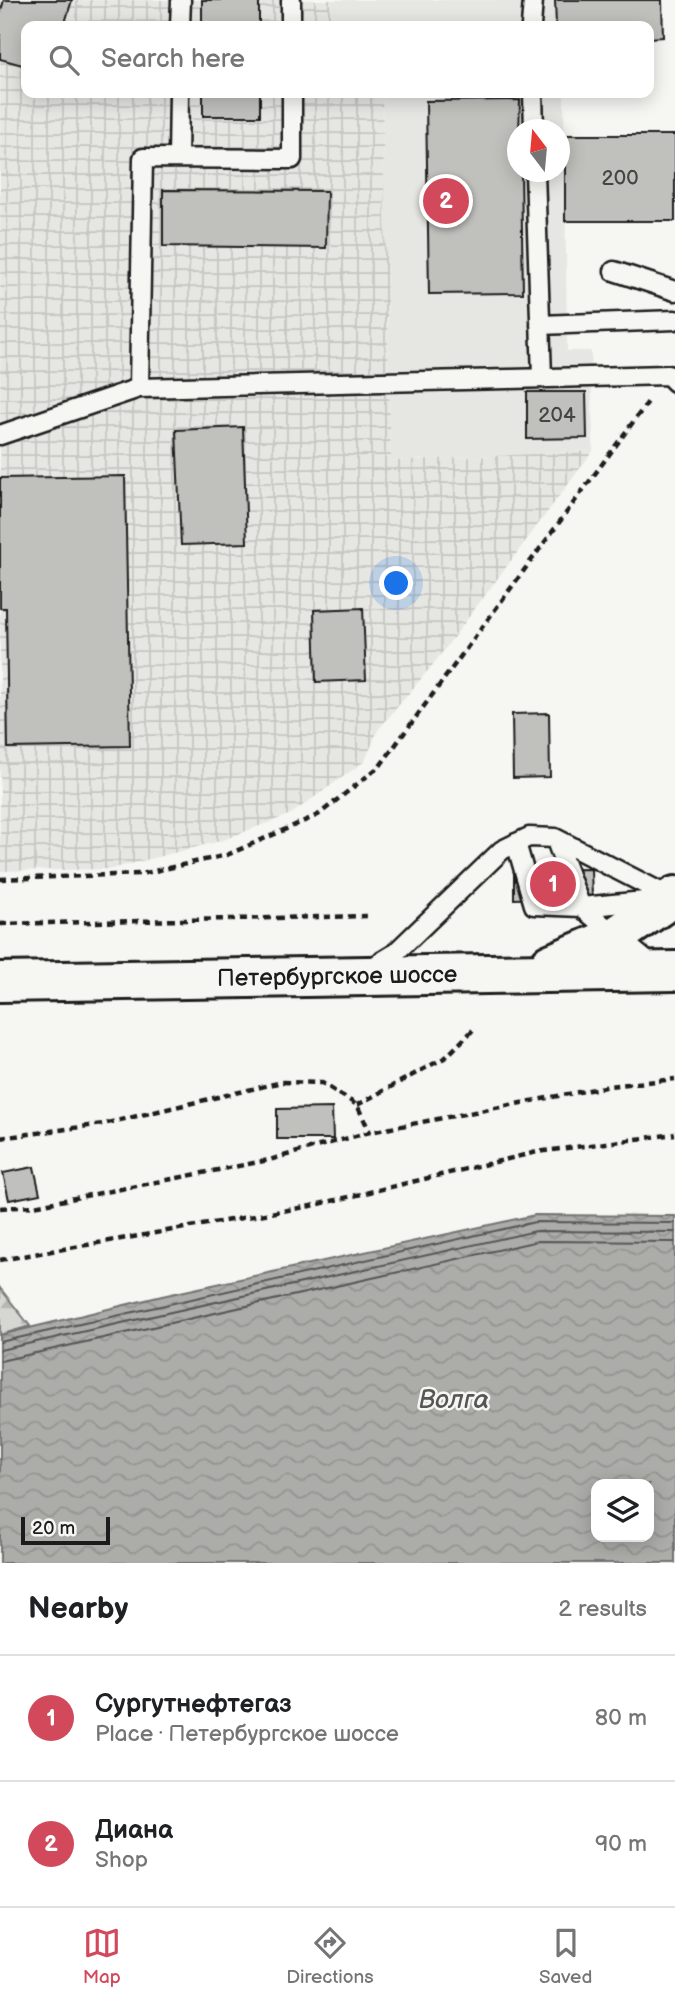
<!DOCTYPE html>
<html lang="en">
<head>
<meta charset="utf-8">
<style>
  :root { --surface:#fff; --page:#f6f6f6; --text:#202124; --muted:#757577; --line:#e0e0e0; --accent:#d1495b }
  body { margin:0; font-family:"Balsamiq Sans",sans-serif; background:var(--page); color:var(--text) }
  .controls { position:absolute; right:21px; bottom:21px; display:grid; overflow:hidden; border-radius:14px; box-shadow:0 4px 18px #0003 }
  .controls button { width:63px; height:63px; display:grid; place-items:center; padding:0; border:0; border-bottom:2px solid var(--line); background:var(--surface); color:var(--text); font:35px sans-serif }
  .compass { position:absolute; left:507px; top:119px; width:63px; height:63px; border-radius:50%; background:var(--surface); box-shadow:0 4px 18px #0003; rotate:344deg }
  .scale { position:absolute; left:21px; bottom:18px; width:89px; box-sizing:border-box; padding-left:7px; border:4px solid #1c1c1c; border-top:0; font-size:19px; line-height:24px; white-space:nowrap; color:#1c1c1c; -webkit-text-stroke:5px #f6f6f2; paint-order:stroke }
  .you { position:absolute; left:397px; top:584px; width:24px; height:24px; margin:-18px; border:5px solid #fff; border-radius:50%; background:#1a73e8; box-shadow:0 0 0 10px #1a73e833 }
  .badge { display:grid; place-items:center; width:46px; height:46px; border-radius:50%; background:var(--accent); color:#fff; font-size:23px; font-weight:700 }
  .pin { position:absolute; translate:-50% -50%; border:4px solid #fff; box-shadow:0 2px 7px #0006 }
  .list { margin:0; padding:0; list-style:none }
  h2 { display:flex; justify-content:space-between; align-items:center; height:91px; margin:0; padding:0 28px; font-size:30px }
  h2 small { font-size:23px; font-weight:400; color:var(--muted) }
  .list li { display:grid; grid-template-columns:46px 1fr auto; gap:21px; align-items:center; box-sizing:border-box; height:126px; padding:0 28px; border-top:2px solid var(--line) }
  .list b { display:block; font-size:26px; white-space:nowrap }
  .list p { margin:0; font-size:23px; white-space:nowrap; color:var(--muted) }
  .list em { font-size:23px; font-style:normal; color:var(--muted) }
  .icon { flex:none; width:38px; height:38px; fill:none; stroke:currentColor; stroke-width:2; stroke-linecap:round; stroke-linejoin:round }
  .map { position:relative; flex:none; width:675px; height:1563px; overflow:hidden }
  .search { position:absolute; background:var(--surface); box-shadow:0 4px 18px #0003; left:21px; right:21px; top:21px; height:77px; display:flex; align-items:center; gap:18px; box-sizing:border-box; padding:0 24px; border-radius:14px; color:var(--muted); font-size:26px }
  .sheet { height:343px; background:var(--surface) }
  nav { display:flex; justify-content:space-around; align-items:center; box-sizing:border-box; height:98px; border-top:2px solid var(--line); background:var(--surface); font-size:19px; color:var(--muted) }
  nav a { display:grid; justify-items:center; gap:4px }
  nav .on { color:var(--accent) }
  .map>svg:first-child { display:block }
  .built { fill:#e6e6e2; fill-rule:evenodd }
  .industrial { fill:url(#industrial-grid) }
  .forest { fill:url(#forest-firs); stroke:#797977; stroke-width:2 }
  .water { fill:url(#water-waves); stroke:#727271; stroke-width:2; fill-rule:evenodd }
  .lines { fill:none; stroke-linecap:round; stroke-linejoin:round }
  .shore { stroke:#565654; stroke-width:2 }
  .building { fill:#c0c0bd; stroke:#1c1c1c; stroke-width:2 }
  .lane-casing { stroke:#1c1c1c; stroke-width:23 }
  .primary-casing { stroke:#1c1c1c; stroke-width:44 }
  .path { stroke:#1c1c1c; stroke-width:4.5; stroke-dasharray:7 5; stroke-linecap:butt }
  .lane { stroke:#f6f6f2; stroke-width:18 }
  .primary { stroke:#f6f6f2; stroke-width:38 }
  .labels { text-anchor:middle; stroke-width:5; stroke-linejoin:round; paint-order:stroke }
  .number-label { font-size:21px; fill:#454544 }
  .street-label { font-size:24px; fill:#1c1c1c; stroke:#f6f6f2 }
  .water-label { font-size:26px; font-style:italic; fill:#565654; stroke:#f6f6f2 }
</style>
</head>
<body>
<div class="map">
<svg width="675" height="1563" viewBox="0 0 675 1563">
  <defs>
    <pattern id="industrial-grid" width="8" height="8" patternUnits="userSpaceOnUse" patternTransform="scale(1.75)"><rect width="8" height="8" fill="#e6e6e2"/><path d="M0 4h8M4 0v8" fill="none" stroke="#c5c5c1"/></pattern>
    <pattern id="forest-firs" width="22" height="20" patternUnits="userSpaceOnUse" patternTransform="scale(1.75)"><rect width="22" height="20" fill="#d6d6d2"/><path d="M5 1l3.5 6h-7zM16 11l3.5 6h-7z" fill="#b7b7b4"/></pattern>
    <pattern id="water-waves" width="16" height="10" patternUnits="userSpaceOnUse" patternTransform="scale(1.75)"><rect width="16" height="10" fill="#acaca9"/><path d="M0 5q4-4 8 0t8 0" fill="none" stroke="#939391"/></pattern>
  </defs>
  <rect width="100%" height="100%" fill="#f6f6f2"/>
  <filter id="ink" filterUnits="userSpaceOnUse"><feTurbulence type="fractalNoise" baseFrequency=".0143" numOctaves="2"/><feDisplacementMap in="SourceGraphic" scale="14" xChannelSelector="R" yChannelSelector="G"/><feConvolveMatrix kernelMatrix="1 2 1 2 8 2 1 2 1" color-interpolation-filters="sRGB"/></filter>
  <g filter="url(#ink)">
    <path class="built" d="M330 0H662L663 37 649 38V26H331Z
      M382 93H564L567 351H591L593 451 391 461ZM518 130H560V172H518Z"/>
    <path class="industrial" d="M0 0H330L331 26H26V93H382L391 461 593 451 435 662 378 730 365 761 291 814 220 841 111 869 0 871Z"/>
    <path class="forest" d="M0 1288 30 1326 0 1335Z"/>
    <path class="water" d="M535 1215 675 1216V1563H0V1335L162 1296ZM596 1484H649V1537H596Z"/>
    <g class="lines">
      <path class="shore" d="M0 1342 535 1222 675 1223
        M0 1350 536 1231 675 1232
        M0 1361 538 1241 675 1242"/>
    </g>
    <path class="building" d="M4 0H72L64 26H26V66L0 59V14Z
      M202 0H259V26H202Z
      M555 0H662L663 37 649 38V26H556Z
      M203 93H260V116H203Z
      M520 100 518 172H521L523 293 429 294 426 101Z
      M565 135H675V221H565Z
      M163 190 327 191 326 248 163 246Z
      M527 392H586L587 438 527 439Z
      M243 427 247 543 181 545 176 430Z
      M125 476 130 746 8 748 6 608H0V478Z
      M363 608 366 680 316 682 314 610Z
      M549 713 550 777 513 778 512 714Z
      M591 869 592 897 514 899V870Z
      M332 1108 333 1139H277V1109Z
      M34 1167 40 1194 9 1200 3 1173Z"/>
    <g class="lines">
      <defs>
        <path id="lane" d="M291 0V26
          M180 26 181 0
          M531 26 533 0
          M292 93V159L143 158 139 388 668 375 675 382
          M533 93 534 130
          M178 158 179 93
          M535 172 542 377
          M614 271 675 291
          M540 325 675 320
          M0 435 139 388
          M555 838 581 907 654 967
          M516 843 534 905 581 907 655 900
          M371 968 394 954 502 850 529 837 555 838 672 898"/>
        <path id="primary" d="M550 964 616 936 675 896
          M0 982 675 971"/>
      </defs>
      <use href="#lane" class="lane-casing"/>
      <use href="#primary" class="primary-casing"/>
      <path class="path" d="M0 879 141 874 227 855 318 815 380 766 650 399
        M0 924 368 916
        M357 1105 446 1057 475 1028
        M0 1138 103 1124 282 1082 322 1083 357 1105 370 1132
        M0 1208 34 1206 269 1160 370 1132 610 1086 675 1079
        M0 1260 311 1206 537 1152 675 1134"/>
      <use href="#lane" class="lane"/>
      <use href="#primary" class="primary"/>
    </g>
  </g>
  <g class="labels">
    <g class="number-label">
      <text x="620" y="185">200</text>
      <text x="557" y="422">204</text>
    </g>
    <g class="street-label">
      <text transform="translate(337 976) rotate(-1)" y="8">Петербургское шоссе</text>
    </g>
    <g class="water-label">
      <text x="454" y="1408">Волга</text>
    </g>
  </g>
</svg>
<div class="controls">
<button><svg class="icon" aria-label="layers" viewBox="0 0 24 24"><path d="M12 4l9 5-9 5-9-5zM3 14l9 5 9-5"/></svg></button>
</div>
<svg class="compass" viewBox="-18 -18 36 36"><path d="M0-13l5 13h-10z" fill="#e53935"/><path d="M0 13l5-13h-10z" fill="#757577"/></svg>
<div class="scale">20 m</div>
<div class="you"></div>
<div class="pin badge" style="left:553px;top:884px">1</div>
<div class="pin badge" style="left:446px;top:201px">2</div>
<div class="search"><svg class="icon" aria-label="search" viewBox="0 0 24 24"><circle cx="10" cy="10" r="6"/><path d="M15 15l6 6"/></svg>Search here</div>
</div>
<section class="sheet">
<h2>Nearby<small>2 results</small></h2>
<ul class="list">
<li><span class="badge">1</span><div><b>Сургутнефтегаз</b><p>Place · Петербургское шоссе</p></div><em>80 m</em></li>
<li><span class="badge">2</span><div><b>Диана</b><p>Shop</p></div><em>90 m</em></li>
</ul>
</section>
<nav>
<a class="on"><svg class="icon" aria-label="map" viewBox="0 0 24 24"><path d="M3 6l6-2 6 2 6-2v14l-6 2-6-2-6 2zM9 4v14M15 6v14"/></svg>Map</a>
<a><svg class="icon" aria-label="directions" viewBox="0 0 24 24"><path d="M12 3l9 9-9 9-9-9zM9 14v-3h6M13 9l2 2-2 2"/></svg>Directions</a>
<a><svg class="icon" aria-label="saved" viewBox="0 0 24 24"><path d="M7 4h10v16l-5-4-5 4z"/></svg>Saved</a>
</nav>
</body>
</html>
